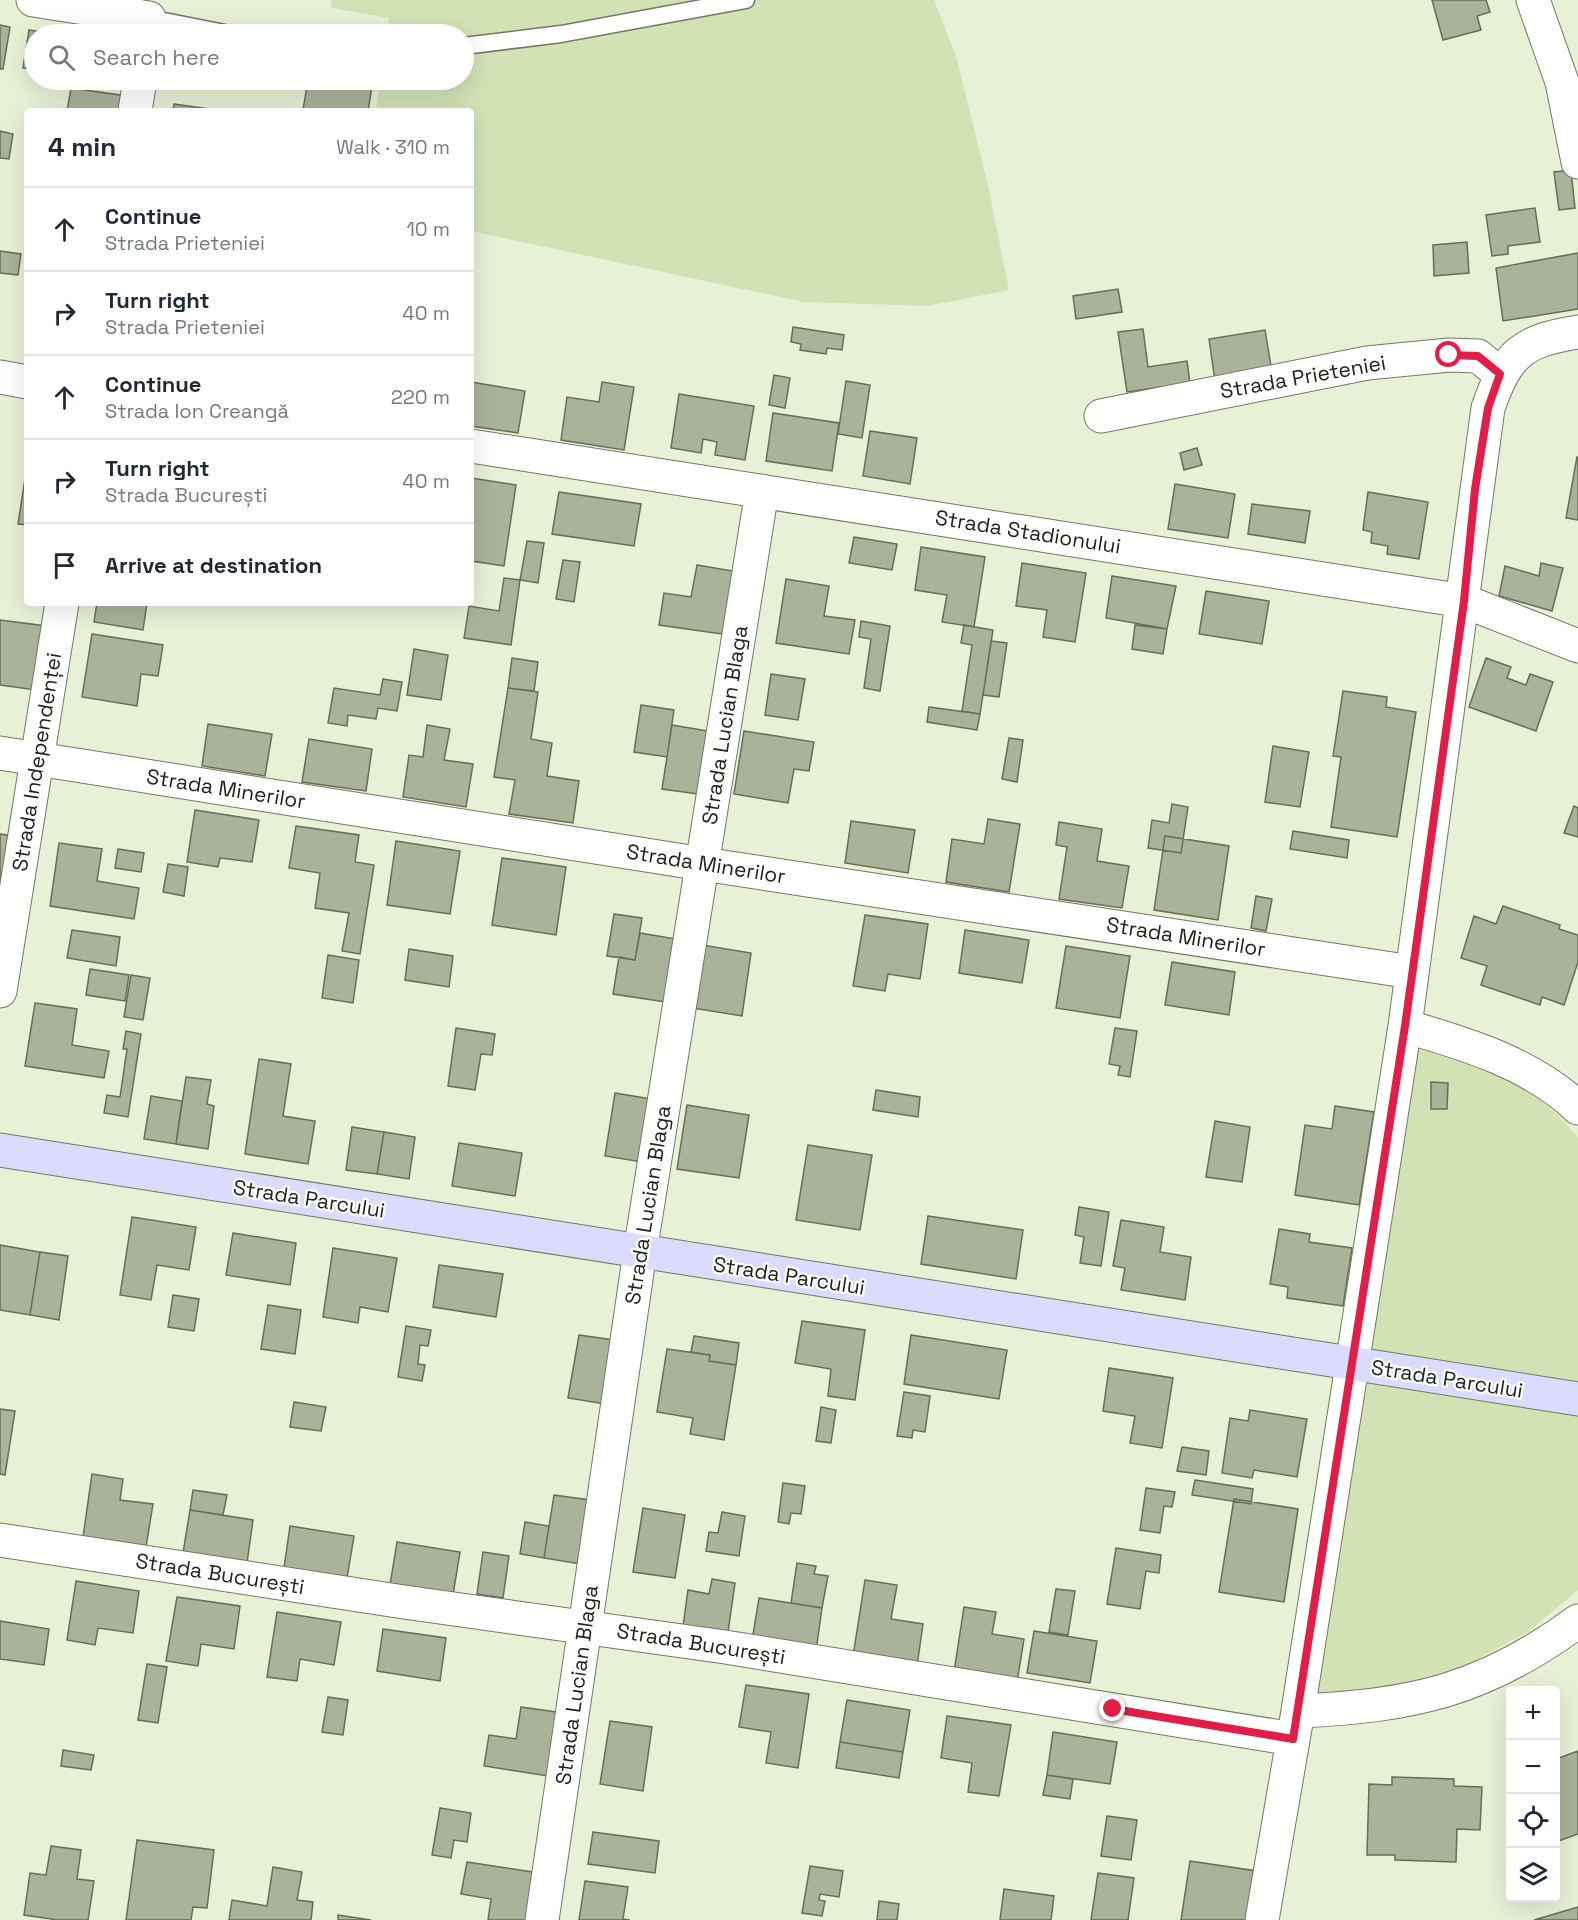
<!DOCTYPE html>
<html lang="en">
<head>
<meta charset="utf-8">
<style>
  :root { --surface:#fff; --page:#f2f2f3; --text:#1f2937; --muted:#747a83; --line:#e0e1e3 }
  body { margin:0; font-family:"Space Grotesk",sans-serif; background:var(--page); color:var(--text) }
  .controls { position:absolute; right:18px; bottom:18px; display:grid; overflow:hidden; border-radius:6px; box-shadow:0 6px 24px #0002 }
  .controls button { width:54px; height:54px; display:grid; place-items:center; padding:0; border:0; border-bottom:2px solid var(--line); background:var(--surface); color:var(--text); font:30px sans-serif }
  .stop { position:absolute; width:18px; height:18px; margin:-14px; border:4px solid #e11d48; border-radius:50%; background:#fff }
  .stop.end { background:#e11d48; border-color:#fff; box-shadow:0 2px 6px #0008 }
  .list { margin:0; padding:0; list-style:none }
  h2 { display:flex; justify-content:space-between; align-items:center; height:78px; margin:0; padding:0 24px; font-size:26px }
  h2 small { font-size:20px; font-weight:400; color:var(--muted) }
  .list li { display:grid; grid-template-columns:39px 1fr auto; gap:18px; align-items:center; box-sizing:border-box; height:84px; padding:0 24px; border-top:2px solid var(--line) }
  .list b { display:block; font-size:22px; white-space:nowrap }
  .list p { margin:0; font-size:20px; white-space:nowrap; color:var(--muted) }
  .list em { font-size:20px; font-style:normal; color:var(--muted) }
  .icon { flex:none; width:33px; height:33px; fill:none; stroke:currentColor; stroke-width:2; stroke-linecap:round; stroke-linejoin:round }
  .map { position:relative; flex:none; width:1578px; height:1920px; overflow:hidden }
  .search { position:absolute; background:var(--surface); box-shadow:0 6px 24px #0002; left:24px; top:24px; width:450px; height:66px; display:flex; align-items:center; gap:15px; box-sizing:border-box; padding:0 21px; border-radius:33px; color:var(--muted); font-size:22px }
  .panel { position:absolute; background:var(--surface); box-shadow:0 6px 24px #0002; left:24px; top:108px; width:450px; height:498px; border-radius:6px }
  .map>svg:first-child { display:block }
  .green { fill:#d1e2b5 }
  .building { fill:#a9b399; stroke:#656e56; stroke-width:1.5 }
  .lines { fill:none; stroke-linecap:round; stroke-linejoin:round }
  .lane-casing { stroke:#717a61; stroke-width:19 }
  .street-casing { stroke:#717a61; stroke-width:35 }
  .secondary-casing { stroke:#717a61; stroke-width:35 }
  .lane { stroke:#fff; stroke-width:16 }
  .street { stroke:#fff; stroke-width:33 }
  .secondary { stroke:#dadbfe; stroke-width:33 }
  .route { stroke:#e11d48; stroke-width:8 }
  .labels { text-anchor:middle; stroke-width:4.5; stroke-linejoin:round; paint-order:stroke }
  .street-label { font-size:21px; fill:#20241a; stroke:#fff }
</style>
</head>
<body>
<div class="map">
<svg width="1578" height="1920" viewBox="0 0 1578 1920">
  <rect width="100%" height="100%" fill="#e7f1d6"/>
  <path class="green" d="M332 0H934L956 56 988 185 1009 290 927 306 804 302 471 231V111H376L380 80H464V34H387L389 18 331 8Z
    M1417 1045C1448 1055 1483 1063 1512 1080 1536 1094 1560 1117 1578 1137V1590L1528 1632 1454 1672 1392 1688 1316 1697Z"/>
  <path class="building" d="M1432 0H1486L1490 12 1477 16 1481 30 1443 40Z
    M0 25 10 27 3 69H0Z
    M29 30 57 34H34V70L23 68Z
    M308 80H373L368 111 303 110Z
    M71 88 127 96 125 111H67Z
    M174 104 216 110V111H173Z
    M0 131 13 134 9 159 0 158Z
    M1571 170 1575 208 1559 210 1554 172Z
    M1535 208 1540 242 1508 246V254L1492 256 1486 215Z
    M1467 242 1469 273 1434 276 1433 245Z
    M0 251 21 254 18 275 0 273Z
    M1578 253V309L1503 321 1496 268Z
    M1118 289 1122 312 1076 319 1073 296Z
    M793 327 844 335 842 350 827 348 826 354 800 350 801 344 791 342Z
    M1143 329 1148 367 1187 361 1190 383 1127 392 1118 332Z
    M1265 330 1272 372 1215 381 1209 339Z
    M774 375 790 378 785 408 769 405Z
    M846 381 870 385 862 438 838 434Z
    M471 382 525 391 518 433 471 426Z
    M602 382 634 387 624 450 561 440 567 397 599 402Z
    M679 394 754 406 745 460 715 455 717 442 703 439 701 453 671 448Z
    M773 413 839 423 832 471 766 461Z
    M870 431 917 438 910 484 863 476Z
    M1197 448 1202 465 1184 470 1180 453Z
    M1577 457H1578V520L1566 518Z
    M27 466V525L18 524Z
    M471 478 516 485 504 566 471 561Z
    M1175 484 1235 494 1228 538 1168 529Z
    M559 492 641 504 634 546 552 534Z
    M1368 492 1428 502 1419 559 1387 554 1388 546 1371 543 1372 532 1363 530Z
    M1252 504 1310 511 1305 543 1248 534Z
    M854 537 897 544 892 570 849 563Z
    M527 541 544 543 538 583 520 580Z
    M921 547 985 557 974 627 942 622 947 595 915 590Z
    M563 560 580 562 574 602 556 599Z
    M1022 563 1086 573 1075 642 1043 637 1047 610 1016 606Z
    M1541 563 1563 568 1552 611 1499 596 1505 566 1539 576Z
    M697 565 739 572 729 635 659 625 664 593 691 597Z
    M1112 576 1176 586 1167 629 1106 618Z
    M504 578 520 580 511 645 464 638 469 606 499 611Z
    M786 579 829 586 824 616 855 620 849 654 776 643Z
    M1206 591 1269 601 1262 644 1199 634Z
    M97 603H147L143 630 94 622Z
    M0 620 46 626 36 690 0 685Z
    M861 621 890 626 880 691 864 688 871 639 859 637Z
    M964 625 993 630 980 714 962 711 972 645 961 643Z
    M1135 625 1167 629 1163 654 1132 649Z
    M92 634 163 645 158 676 141 674 137 706 82 697Z
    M991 641 1007 643 999 697 983 695Z
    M414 649 448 655 441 700 407 695Z
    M512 658 538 662 534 691 508 688Z
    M1486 658 1511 667 1507 678 1526 685 1530 674 1553 682 1536 731 1469 707Z
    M771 674 805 679 798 720 765 715Z
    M383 679 402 682 397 711 378 708 376 719 348 715 347 726 328 723 334 688 380 695Z
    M508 688 538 692 531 739 552 743 547 776 579 781 573 823 509 814 515 780 494 777Z
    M1343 691 1387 697 1386 707 1416 712 1397 837 1331 827 1341 757 1333 756Z
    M641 705 674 710 667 757 634 752Z
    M929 707 980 714 977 730 927 722Z
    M208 724 272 734 265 776 202 766Z
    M427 725 450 729 444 760 473 764 466 807 403 797 409 755 423 757Z
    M672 725 714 732 705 795 662 789Z
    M744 731 814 742 809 771 794 769 788 803 734 794Z
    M1009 738 1023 740 1017 782 1002 779Z
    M309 739 372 749 366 791 302 782Z
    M1273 746 1309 752 1300 807 1265 802Z
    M1172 804 1188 807 1181 853 1148 848 1152 820 1169 823Z
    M1574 806 1578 808V837L1564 833Z
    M195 810 259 820 252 862 220 858 218 867 187 862Z
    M988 819 1020 824 1009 892 946 882 952 839 984 844Z
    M851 821 915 830 908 873 845 863Z
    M1059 822 1102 829 1097 861 1129 866 1122 908 1059 899 1067 847 1056 845Z
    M296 826 359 835 355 862 374 865 360 954 342 951 349 913 315 908 320 873 289 868Z
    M1293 831 1349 840 1347 858 1290 849Z
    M0 834 14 836 0 899Z
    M1165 836 1229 846 1218 920 1154 910Z
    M396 841 460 851 450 914 387 905Z
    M59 843 102 849 97 881 139 888 134 919 50 906Z
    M118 849 144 853 141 872 115 868Z
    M502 858 566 867 556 935 492 925Z
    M168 864 188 867 184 896 163 892Z
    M1256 896 1272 899 1266 931 1251 928Z
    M1503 906 1560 925 1559 929 1578 935V962L1564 1005 1542 997 1540 1005 1481 985 1487 966 1461 958 1474 916 1496 924Z
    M614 914 642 918 635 960 607 956Z
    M865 915 928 924 920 979 888 974 885 991 853 986Z
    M72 930 120 937 116 966 67 958Z
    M965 930 1029 940 1022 983 959 973Z
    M640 933 682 940 672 1003 613 994 619 957 635 960Z
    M702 945 751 953 742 1016 692 1008Z
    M1066 946 1130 956 1120 1018 1056 1008Z
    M409 949 453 956 449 987 405 980Z
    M328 955 359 960 353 1003 322 998Z
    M1172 962 1235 972 1229 1015 1165 1005Z
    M90 969 129 975 125 1001 86 995Z
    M131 975 150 978 143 1020 124 1017Z
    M35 1003 77 1009 72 1045 109 1051 104 1078 25 1066Z
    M456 1028 495 1034 492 1055 481 1054 475 1090 448 1086Z
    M1115 1028 1137 1031 1130 1077 1118 1075 1120 1066 1109 1064Z
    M126 1031 141 1034 128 1117 104 1113 107 1095 120 1097 127 1049H123Z
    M259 1059 291 1064 283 1116 315 1121 308 1164 245 1154Z
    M186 1077 211 1080 207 1104 214 1106 208 1149 176 1144Z
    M1431 1082 1448 1083 1447 1109H1431Z
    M876 1090 920 1097 918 1117 873 1110Z
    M615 1093 658 1100 648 1163 605 1156Z
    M151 1096 182 1101 176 1144 144 1139Z
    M687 1105 749 1115 739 1178 677 1169Z
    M1335 1106 1374 1112 1359 1205 1295 1195 1305 1125 1332 1129Z
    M1215 1121 1250 1127 1242 1182 1206 1177Z
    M352 1127 384 1132 377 1174 346 1170Z
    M384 1132 415 1137 409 1179 377 1174Z
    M459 1143 522 1153 515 1196 452 1186Z
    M808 1145 872 1155 860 1230 796 1220Z
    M1079 1207 1109 1212 1101 1266 1080 1263 1084 1237 1075 1235Z
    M928 1216 1023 1230 1016 1279 921 1264Z
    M132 1217 196 1227 189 1270 157 1265 151 1300 120 1295Z
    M1121 1220 1164 1227 1160 1252 1191 1257 1185 1300 1121 1290 1125 1268 1113 1266Z
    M1279 1229 1310 1234 1309 1242 1352 1248 1343 1306 1287 1298 1288 1287 1270 1284Z
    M233 1233 296 1243 290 1285 226 1275Z
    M0 1245 40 1252 30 1315 0 1310Z
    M333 1248 397 1258 388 1312 360 1307 358 1323 323 1317Z
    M40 1252 68 1256 59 1320 30 1315Z
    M439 1265 503 1274 496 1317 433 1307Z
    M173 1295 199 1299 194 1331 168 1327Z
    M268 1305 301 1310 295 1354 261 1349Z
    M802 1321 865 1330 855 1400 828 1396 831 1369 795 1363Z
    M406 1326 431 1330 428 1346 420 1345 418 1364 425 1365 422 1381 398 1377Z
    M579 1335 621 1341 611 1405 568 1398Z
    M911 1335 1007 1350 999 1399 904 1384Z
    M694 1336 739 1343 736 1365 709 1361 710 1355 691 1352Z
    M667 1349 710 1355 709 1361 736 1365 724 1440 690 1434 693 1418 657 1412Z
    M1109 1368 1173 1378 1162 1448 1130 1443 1135 1416 1103 1411Z
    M904 1392 930 1396 925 1432 913 1430 912 1438 897 1436Z
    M294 1402 326 1407 321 1431 290 1427Z
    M821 1407 836 1410 831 1443 816 1441Z
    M0 1409 15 1411 5 1475 0 1474Z
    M1250 1410 1307 1419 1297 1477 1254 1470 1252 1478 1222 1473 1230 1418 1248 1421Z
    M1182 1447 1209 1451 1206 1475 1177 1471Z
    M92 1474 123 1479 120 1500 153 1504 146 1547 83 1537Z
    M1195 1480 1253 1489 1251 1504 1192 1495Z
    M783 1483 805 1486 801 1514 791 1513 789 1524 778 1522Z
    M1146 1488 1175 1492 1172 1507 1164 1506 1160 1533 1140 1530Z
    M193 1490 227 1495 223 1515 190 1510Z
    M554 1495 597 1501 586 1565 544 1558Z
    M1234 1499 1298 1509 1284 1602 1219 1592Z
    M643 1508 685 1515 675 1578 633 1572Z
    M190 1510 253 1520 247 1563 183 1553Z
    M722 1512 745 1516 739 1556 706 1551 709 1532 718 1533Z
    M525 1522 549 1526 544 1558 520 1554Z
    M290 1526 354 1536 347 1578 284 1568Z
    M397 1542 460 1552 453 1595 390 1585Z
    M1116 1548 1161 1555 1159 1573 1146 1571 1140 1609 1107 1604Z
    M483 1552 509 1556 503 1598 477 1594Z
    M797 1563 816 1566 814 1574 828 1576 822 1608 791 1603Z
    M712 1579 735 1583 728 1632 683 1626 688 1590 709 1594Z
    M865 1580 897 1585 891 1619 923 1624 917 1666 853 1656Z
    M76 1581 139 1591 133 1633 98 1628 95 1645 67 1640Z
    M1056 1589 1075 1591 1068 1635 1049 1632Z
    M177 1597 240 1606 234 1649 201 1644 198 1666 166 1661Z
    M759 1598 822 1608 816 1651 752 1641Z
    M964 1607 996 1612 992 1634 1024 1639 1017 1682 954 1672Z
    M277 1612 341 1622 334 1665 300 1659 297 1681 267 1677Z
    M0 1621 49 1629 44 1665 0 1659Z
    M383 1629 446 1638 440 1681 377 1671Z
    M1034 1631 1097 1641 1090 1683 1027 1673Z
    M147 1664 167 1667 158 1723 138 1720Z
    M746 1685 809 1694 798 1768 766 1763 771 1732 739 1727Z
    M328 1697 348 1700 343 1735 322 1732Z
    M847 1700 910 1710 903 1752 840 1742Z
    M521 1707 563 1713 554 1777 484 1766 489 1735 516 1739Z
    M947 1716 1011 1725 999 1796 968 1792 972 1763 941 1758Z
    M610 1721 652 1727 643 1791 600 1784Z
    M1053 1732 1117 1742 1110 1784 1047 1775Z
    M840 1742 903 1752 899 1778 836 1768Z
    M63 1750 94 1755 91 1770 61 1766Z
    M1578 1751V1834L1556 1842V1759Z
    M1047 1775 1073 1779 1070 1799 1043 1795Z
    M1392 1777 1454 1779V1786L1482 1787 1480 1830 1457 1829 1456 1862 1395 1860V1855H1367L1369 1784 1392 1785Z
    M440 1808 471 1813 467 1842 454 1840 451 1858 432 1855Z
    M1107 1816 1137 1820 1131 1860 1101 1856Z
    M593 1832 659 1841 655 1873 588 1864Z
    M137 1840 214 1850 207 1908 193 1907 191 1920H126Z
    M51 1846 81 1850 77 1879 94 1881 88 1920H58L24 1915 30 1873 46 1875Z
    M1190 1861 1257 1871 1249 1920H1181Z
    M467 1862 539 1873 532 1920H488L491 1899 461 1894Z
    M810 1866 843 1871 839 1897 820 1894 819 1900 825 1901 822 1916 802 1913Z
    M273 1867 302 1872 297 1900 313 1902 311 1920H229L232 1900 267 1906Z
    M1098 1873 1134 1878 1128 1920H1091Z
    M585 1881 628 1887 623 1919 630 1920H579Z
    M1004 1889 1054 1896 1051 1920H1000Z
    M879 1901 899 1904 897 1920H877Z
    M1578 1907V1920H1534Z
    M338 1915 371 1920H338Z"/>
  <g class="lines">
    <defs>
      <path id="lane" d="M149 18 230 34
        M464 46 561 34 746 0"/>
      <path id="street" d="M33 0 149 18
        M1533 0 1562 82 1578 162
        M135 111 140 80
        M0 377 27 382
        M1101 416 1367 363 1449 355 1478 356 1500 374
        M471 446 1464 601 1578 646
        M0 753 703 864 1412 972
        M0 991 62 603
        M1405 1026C1466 1044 1531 1063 1578 1108
        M0 1540 404 1602 725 1647 1293 1739
        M1298 1711C1413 1706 1485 1690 1578 1621
        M542 1920 640 1252 762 491
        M1262 1920 1298 1711 1405 1026 1488 408C1507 354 1521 341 1578 332"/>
      <path id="secondary" d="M0 1150 1578 1399"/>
    </defs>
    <use href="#lane" class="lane-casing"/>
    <use href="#street" class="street-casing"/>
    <use href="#secondary" class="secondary-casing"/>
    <use href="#lane" class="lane"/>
    <use href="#street" class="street"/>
    <use href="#secondary" class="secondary"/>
  </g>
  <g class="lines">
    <path class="route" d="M1113 1709 1293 1739 1405 1026 1464 601 1475 489 1488 408 1500 374 1478 356 1449 355"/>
  </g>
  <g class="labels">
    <g class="street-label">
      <text transform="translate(1303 377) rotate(-10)" y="7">Strada Prieteniei</text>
      <text transform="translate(1028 532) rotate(9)" y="7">Strada Stadionului</text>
      <text transform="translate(725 725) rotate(-81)" y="7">Strada Lucian Blaga</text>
      <text transform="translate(37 762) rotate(-81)" y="7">Strada Independenței</text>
      <text transform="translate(226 789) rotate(9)" y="7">Strada Minerilor</text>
      <text transform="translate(706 864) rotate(9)" y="7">Strada Minerilor</text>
      <text transform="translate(1186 937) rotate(9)" y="7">Strada Minerilor</text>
      <text transform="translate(309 1199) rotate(9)" y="7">Strada Parcului</text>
      <text transform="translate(648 1205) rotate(-81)" y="7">Strada Lucian Blaga</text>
      <text transform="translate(789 1276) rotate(9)" y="7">Strada Parcului</text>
      <text transform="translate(1447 1379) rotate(9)" y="7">Strada Parcului</text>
      <text transform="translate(220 1574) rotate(9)" y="7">Strada București</text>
      <text transform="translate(701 1644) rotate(9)" y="7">Strada București</text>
      <text transform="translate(577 1685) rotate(-82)" y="7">Strada Lucian Blaga</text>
    </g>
  </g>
</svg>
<div class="controls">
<button>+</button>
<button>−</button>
<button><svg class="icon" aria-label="locate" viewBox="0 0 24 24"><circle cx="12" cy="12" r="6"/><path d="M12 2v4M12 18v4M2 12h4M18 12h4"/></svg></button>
<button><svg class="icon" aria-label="layers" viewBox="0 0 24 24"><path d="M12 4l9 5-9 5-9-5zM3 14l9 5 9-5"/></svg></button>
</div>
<div class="stop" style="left:1449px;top:355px"></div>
<div class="stop end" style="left:1113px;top:1709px"></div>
<div class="search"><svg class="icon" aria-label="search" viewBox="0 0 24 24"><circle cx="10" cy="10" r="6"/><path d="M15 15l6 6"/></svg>Search here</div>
<section class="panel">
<h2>4 min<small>Walk · 310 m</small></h2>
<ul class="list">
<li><svg class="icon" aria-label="ahead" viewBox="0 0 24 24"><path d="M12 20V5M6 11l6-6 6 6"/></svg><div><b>Continue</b><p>Strada Prieteniei</p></div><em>10 m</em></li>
<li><svg class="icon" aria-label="right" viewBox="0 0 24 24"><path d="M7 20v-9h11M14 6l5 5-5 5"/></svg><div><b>Turn right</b><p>Strada Prieteniei</p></div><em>40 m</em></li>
<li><svg class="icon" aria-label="ahead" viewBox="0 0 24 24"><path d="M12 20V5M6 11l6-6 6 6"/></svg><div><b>Continue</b><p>Strada Ion Creangă</p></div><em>220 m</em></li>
<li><svg class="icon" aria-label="right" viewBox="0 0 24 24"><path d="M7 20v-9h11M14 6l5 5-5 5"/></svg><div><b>Turn right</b><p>Strada București</p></div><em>40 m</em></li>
<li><svg class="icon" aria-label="arrive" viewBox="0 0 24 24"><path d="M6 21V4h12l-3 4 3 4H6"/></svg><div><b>Arrive at destination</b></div></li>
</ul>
</section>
</div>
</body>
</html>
